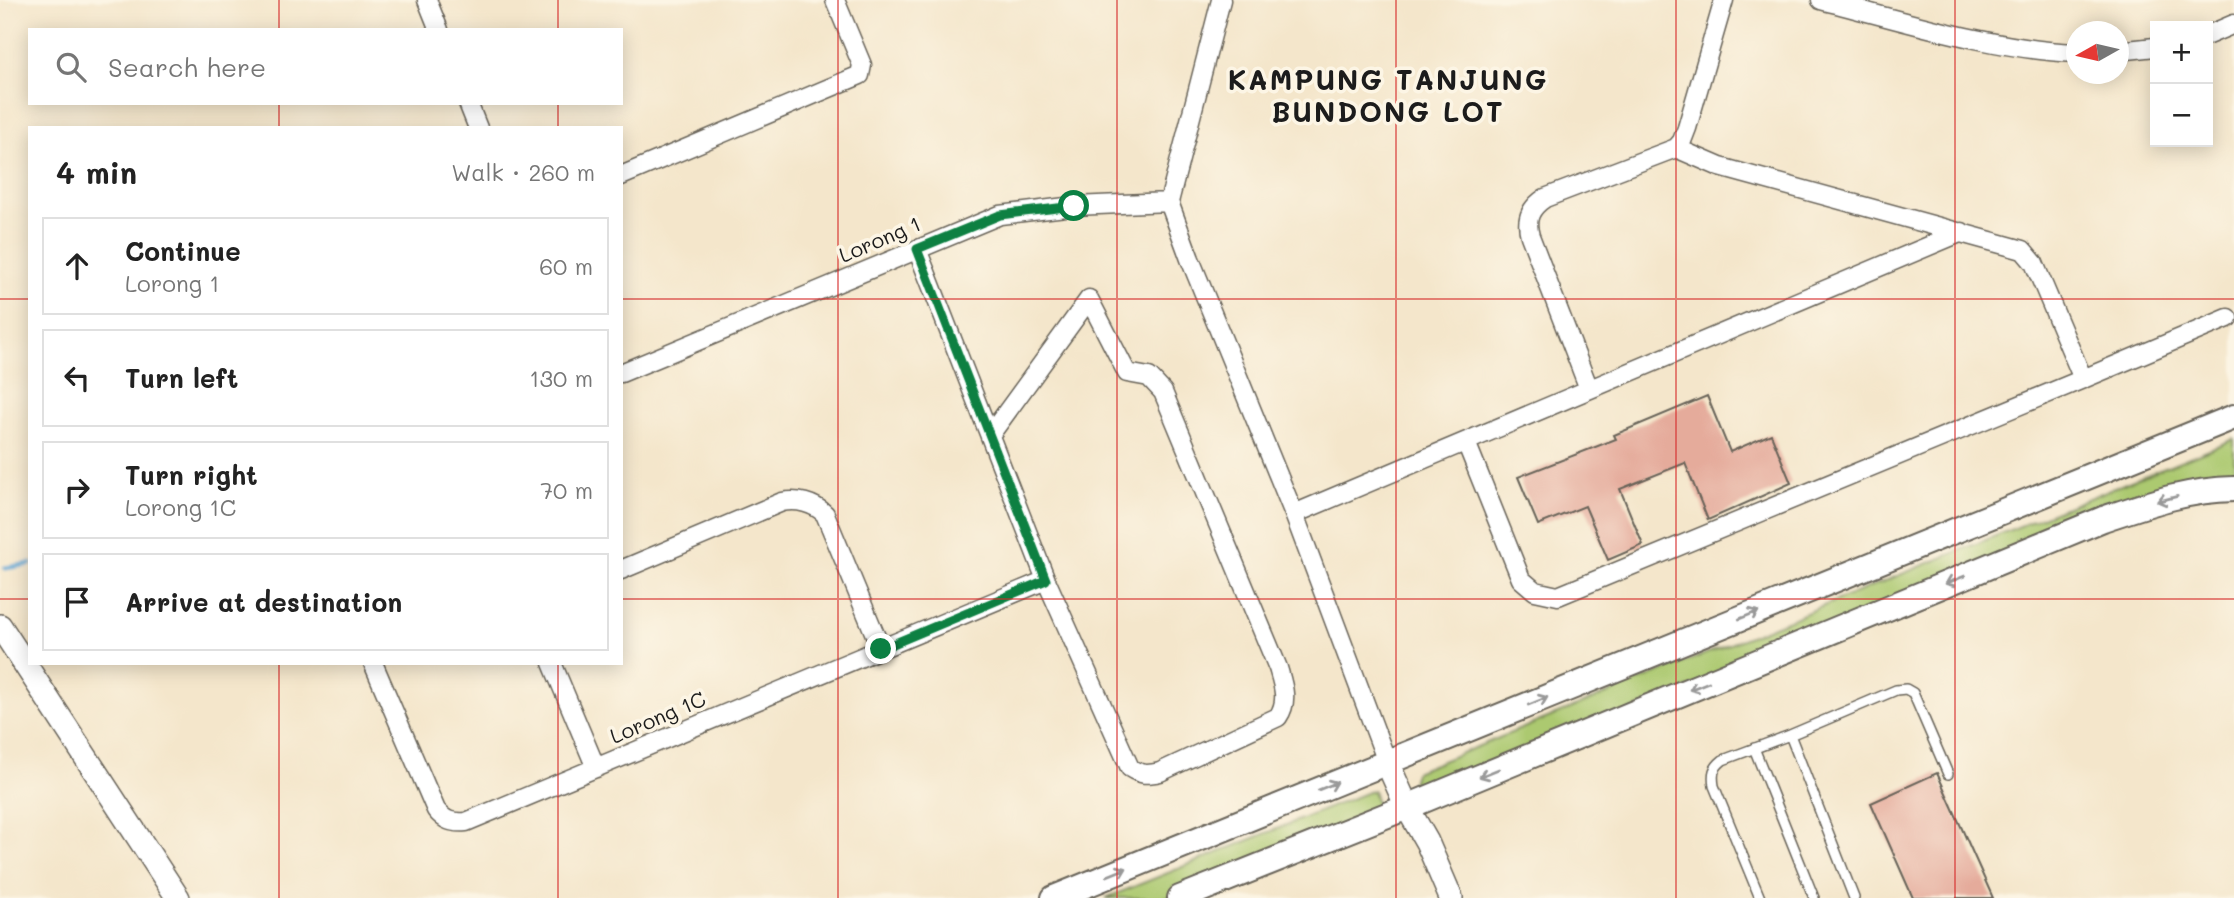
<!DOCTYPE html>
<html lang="en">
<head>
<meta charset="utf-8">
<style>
  :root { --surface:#fff; --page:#f6f6f6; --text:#222; --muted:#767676; --line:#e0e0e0 }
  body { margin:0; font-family:Mali,sans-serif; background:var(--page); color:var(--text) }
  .controls { position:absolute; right:21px; top:21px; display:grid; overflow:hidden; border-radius:0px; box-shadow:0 4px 18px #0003 }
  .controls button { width:63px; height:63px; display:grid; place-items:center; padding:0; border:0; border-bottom:2px solid var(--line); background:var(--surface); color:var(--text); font:35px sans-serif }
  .compass { position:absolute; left:2066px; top:21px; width:63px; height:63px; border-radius:50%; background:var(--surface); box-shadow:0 4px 18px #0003; rotate:262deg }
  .stop { position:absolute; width:21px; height:21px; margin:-16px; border:5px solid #0b8043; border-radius:50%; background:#fff }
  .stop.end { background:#0b8043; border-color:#fff; box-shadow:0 2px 7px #0008 }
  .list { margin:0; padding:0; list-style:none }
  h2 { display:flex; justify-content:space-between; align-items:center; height:91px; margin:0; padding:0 28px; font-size:30px }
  h2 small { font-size:23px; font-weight:400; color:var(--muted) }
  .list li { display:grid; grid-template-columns:46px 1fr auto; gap:21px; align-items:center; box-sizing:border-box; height:98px; margin:0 14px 14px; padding:0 14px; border:2px solid var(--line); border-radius:0px }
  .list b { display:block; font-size:26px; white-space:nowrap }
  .list p { margin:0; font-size:23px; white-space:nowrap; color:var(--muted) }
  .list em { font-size:23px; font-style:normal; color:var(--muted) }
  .icon { flex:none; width:38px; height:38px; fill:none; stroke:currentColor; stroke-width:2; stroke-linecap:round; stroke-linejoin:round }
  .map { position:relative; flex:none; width:2234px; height:898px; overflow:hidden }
  .search { position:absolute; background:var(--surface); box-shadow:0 4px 18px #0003; left:28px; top:28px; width:595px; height:77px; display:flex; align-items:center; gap:18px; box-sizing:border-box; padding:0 24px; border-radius:0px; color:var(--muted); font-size:26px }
  .panel { position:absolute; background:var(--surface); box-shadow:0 4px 18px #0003; left:28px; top:126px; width:595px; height:539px; border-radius:0px }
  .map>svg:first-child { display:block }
  .green { fill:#acc970; stroke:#647246; stroke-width:2 }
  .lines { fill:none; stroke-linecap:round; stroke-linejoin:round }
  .stream { stroke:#5da4d4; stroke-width:5 }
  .building { fill:#e5ab9b }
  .service-casing { stroke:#686359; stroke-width:12 }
  .minor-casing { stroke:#686359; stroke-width:21 }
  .tertiary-casing { stroke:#686359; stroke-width:26 }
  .secondary-casing { stroke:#686359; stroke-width:28 }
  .service { stroke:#fff; stroke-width:9 }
  .minor { stroke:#fff; stroke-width:18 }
  .tertiary { stroke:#fff; stroke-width:23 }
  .secondary { stroke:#fff; stroke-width:24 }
  .oneway { stroke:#999 }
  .route { stroke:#0b8043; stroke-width:9 }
  .grid { fill:none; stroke:#d62828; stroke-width:2; stroke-opacity:0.55 }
  .labels { text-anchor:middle; stroke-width:7; stroke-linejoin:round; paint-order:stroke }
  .street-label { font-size:21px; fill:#1c1c1c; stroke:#fcf5e5 }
  .district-label { font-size:28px; font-weight:bold; letter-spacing:2px; fill:#1c1c1c; stroke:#fcf5e5 }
</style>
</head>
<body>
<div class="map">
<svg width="2234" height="898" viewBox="0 0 2234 898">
  <rect width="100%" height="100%" fill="#fcf5e5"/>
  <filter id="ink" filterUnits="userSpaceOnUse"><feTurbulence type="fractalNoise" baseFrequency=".0143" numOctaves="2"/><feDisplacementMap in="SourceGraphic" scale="14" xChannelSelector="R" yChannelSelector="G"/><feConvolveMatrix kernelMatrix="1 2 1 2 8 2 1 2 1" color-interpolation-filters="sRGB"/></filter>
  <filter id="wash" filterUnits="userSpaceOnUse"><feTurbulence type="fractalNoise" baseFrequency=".00686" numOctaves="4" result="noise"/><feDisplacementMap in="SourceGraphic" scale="28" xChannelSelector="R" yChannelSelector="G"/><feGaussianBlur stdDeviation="1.57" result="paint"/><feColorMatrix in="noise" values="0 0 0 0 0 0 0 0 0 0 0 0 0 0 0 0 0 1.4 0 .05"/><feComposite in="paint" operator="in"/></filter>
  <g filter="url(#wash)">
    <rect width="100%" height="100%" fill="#f4e6cb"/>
    <path class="green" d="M2234 439V485L2172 494 1408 800 1415 772Z
      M1373 790 1379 811 1165 898H1106Z"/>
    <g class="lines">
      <path class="stream" d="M5 568 30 564"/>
    </g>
    <g id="blocks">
      <path class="building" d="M1707 396 1730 452 1771 434 1791 483 1708 520 1685 463 1620 489 1643 545 1608 560 1585 506 1538 525 1518 477 1616 439 1614 435Z
        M1937 773 1993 898H1913L1871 803Z"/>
    </g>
  </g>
  <g filter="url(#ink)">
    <use href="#blocks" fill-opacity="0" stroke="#686359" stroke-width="2"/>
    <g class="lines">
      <defs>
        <path id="service" d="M1790 735 1854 898
          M1754 748 1814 898
          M1760 898 1714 786C1712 773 1713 768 1723 760L1790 735 1896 690 1906 689 1913 693 1948 774"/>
        <path id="minor" d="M427 0 439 30
          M1821 0C1901 20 1995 50 2076 53
          M2208 35 2234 24
          M2118 51 2155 47
          M468 103 478 128
          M621 176 860 75 862 65 835 0
          M1169 202 1190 259 1294 514 1387 762
          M1169 202 1221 0
          M917 249 1046 580 1130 768C1141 775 1147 775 1160 772L1278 717C1289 701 1283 685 1278 668L1163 392 1149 377 1127 373 1089 299 990 435
          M621 373 1000 215 1074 206 1169 202
          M2083 379 2228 318
          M1589 389 1530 236C1525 219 1530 208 1545 198L1676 148 1682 141 1687 128 1724 0
          M1466 442 1521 579 1535 591 1558 596 2083 379 2034 263 2023 250 1720 167 1676 148
          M1294 514 1962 232
          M621 570 782 502C797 499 814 503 825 514L881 649
          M373 663 436 810C445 821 452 823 466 822L1046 580
          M552 663 596 768"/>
        <path id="tertiary" d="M0 626 178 898
          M1387 762 1407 807 1427 842 1451 898"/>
        <path id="secondary" d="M1054 898 2234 417
          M1180 898 1407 807 2103 519C2148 504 2186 490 2234 489"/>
      </defs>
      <use href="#service" class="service-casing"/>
      <use href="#minor" class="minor-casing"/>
      <use href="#tertiary" class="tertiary-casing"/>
      <use href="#secondary" class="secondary-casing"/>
      <use href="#service" class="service"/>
      <use href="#minor" class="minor"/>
      <use href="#tertiary" class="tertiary"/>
      <use href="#secondary" class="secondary"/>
    </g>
    <defs><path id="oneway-shaft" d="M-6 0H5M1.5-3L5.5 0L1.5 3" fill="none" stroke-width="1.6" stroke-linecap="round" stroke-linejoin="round" transform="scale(1.75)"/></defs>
    <g class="oneway">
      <use href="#oneway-shaft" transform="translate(2167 499) rotate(166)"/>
      <use href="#oneway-shaft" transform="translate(1955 580) rotate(158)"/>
      <use href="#oneway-shaft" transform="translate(1749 615) rotate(-22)"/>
      <use href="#oneway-shaft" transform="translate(1699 686) rotate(158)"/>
      <use href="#oneway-shaft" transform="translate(1538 701) rotate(-22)"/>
      <use href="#oneway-shaft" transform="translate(1489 773) rotate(158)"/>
      <use href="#oneway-shaft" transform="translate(1328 786) rotate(-22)"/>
      <use href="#oneway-shaft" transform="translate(1117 872) rotate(-22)"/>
    </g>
  </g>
  <g class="lines" filter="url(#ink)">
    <path class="route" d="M881 649 1046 580 917 249 1000 215 1074 206"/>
  </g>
  <path class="grid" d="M279 0V30M558 0V30M838 0V898M1117 0V898M1396 0V898M1676 0V898M1955 0V898M279 103V128M558 103V128M0 299H30M621 299H2234M0 599H30M621 599H2234M279 663V898M558 663V898"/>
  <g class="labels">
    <g class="street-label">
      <text transform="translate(880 240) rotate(-23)" y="7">Lorong 1</text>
      <text transform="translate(658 718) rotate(-23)" y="7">Lorong 1C</text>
    </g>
    <g class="district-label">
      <text x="1388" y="90">KAMPUNG TANJUNG<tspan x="1388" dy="32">BUNDONG LOT</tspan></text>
    </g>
  </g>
</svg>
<div class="controls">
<button>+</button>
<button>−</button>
</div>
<svg class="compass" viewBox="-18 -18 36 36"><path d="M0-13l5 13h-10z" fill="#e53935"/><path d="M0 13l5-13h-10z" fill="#767676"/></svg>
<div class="stop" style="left:1074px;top:206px"></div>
<div class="stop end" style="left:881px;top:649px"></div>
<div class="search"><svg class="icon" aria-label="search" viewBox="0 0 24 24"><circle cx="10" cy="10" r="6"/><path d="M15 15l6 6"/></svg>Search here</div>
<section class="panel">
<h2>4 min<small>Walk · 260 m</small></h2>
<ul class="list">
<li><svg class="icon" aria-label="ahead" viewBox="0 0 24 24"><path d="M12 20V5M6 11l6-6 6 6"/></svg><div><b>Continue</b><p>Lorong 1</p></div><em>60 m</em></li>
<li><svg class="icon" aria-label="left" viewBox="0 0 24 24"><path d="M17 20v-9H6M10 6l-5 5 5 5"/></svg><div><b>Turn left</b></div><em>130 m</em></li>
<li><svg class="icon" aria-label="right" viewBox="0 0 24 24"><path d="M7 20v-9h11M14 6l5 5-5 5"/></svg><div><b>Turn right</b><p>Lorong 1C</p></div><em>70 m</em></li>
<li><svg class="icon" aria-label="arrive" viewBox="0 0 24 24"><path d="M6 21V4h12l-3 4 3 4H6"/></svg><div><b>Arrive at destination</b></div></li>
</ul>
</section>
</div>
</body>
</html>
